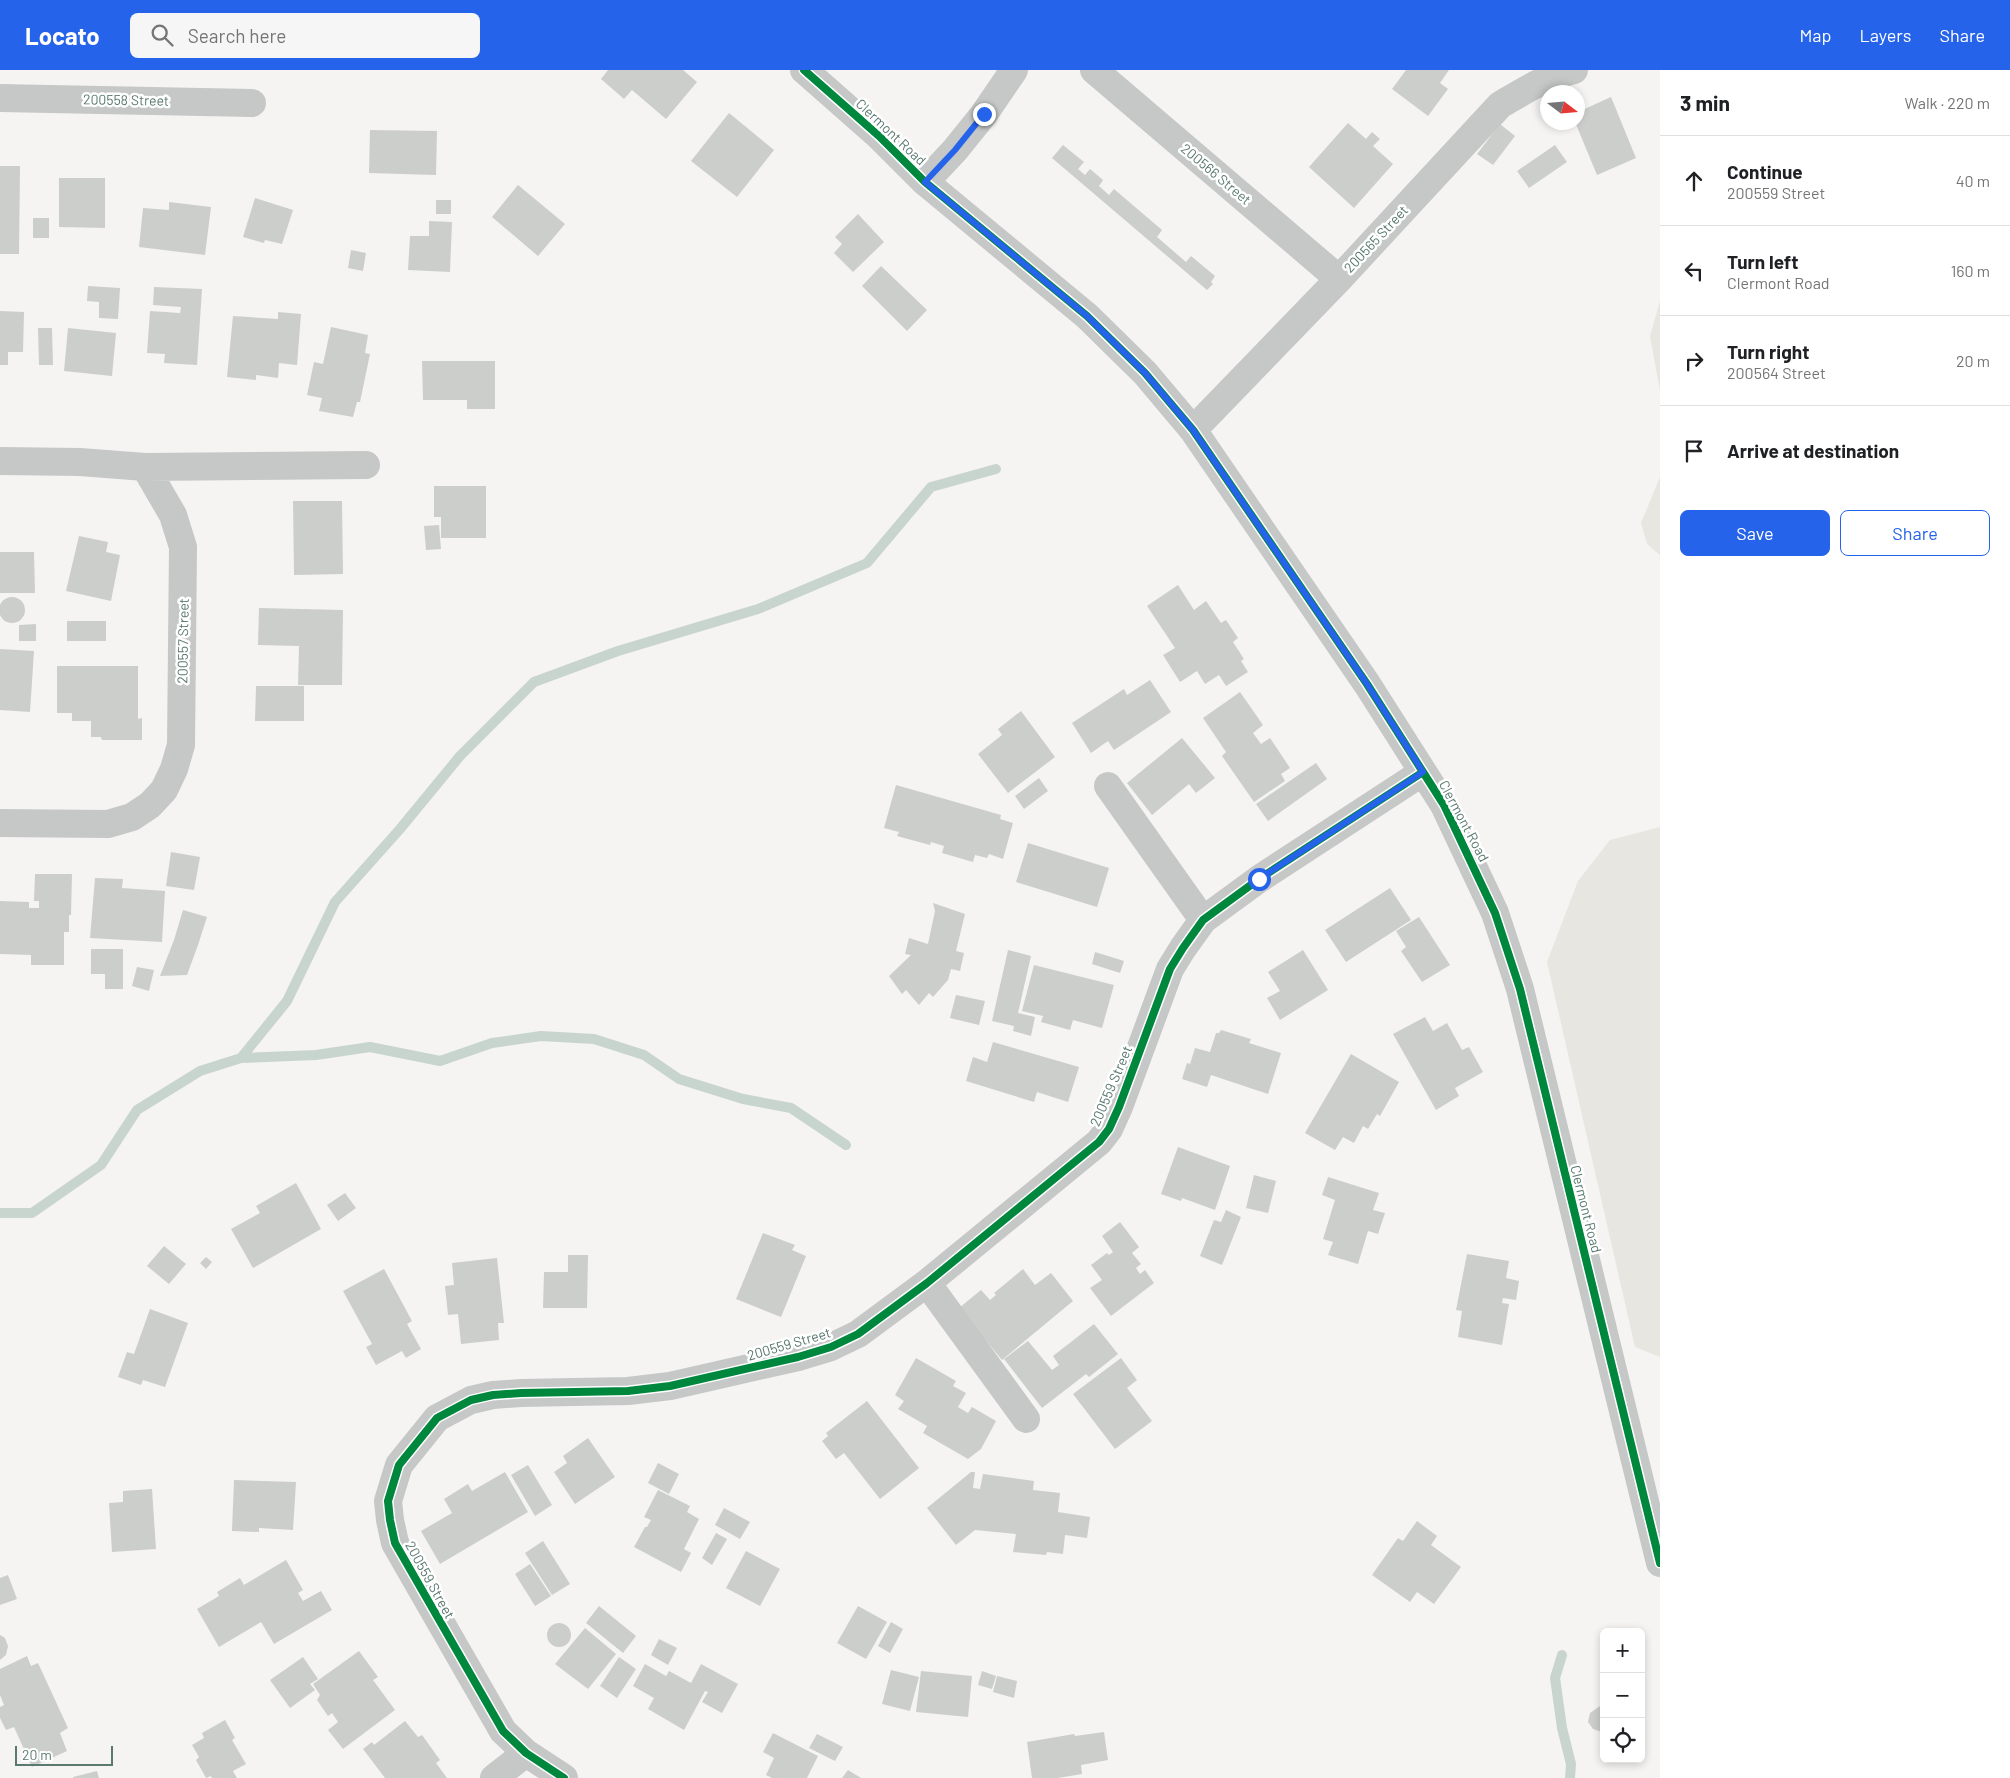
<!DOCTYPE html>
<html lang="en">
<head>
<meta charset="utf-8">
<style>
  :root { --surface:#fff; --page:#f6f6f6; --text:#202124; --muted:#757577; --line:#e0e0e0; --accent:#2563eb }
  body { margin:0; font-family:Barlow,sans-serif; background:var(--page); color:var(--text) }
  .controls { position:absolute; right:15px; bottom:15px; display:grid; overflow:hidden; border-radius:8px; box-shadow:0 2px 8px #0003 }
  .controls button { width:45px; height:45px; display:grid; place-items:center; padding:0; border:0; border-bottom:1px solid var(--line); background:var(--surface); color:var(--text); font:25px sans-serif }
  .compass { position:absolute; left:1540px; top:15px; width:45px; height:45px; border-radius:50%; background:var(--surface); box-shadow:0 2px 8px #0003; rotate:106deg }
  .scale { position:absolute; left:15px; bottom:12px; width:98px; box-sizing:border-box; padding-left:5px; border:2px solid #5a7970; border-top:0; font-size:14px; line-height:18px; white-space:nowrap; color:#5a7970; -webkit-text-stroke:4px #fff; paint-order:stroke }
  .stop { position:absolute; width:15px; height:15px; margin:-11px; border:4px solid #2563eb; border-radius:50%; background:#fff }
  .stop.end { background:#2563eb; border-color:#fff; box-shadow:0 1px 5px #0008 }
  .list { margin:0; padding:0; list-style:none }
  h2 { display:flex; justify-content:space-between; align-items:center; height:65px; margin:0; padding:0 20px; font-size:21px }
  h2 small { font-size:16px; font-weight:400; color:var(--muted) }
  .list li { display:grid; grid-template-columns:32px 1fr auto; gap:15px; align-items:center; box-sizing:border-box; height:90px; padding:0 20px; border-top:1px solid var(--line) }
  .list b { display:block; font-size:19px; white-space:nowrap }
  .list p { margin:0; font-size:16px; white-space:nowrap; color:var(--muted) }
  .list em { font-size:16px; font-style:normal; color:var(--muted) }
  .actions { display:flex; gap:10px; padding:15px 20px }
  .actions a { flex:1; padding:11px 0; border:1px solid var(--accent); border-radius:8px; text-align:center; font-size:18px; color:var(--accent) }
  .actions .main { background:var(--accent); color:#fff }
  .icon { flex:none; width:28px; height:28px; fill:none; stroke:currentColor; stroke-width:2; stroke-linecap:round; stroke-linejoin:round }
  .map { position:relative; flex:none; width:1660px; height:1708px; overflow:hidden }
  header { display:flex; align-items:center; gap:30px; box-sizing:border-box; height:70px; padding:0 25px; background:var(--accent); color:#fff }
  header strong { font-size:24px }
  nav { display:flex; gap:28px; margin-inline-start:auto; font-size:18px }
  .search { width:350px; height:45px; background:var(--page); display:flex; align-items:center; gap:12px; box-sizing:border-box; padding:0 18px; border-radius:8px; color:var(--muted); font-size:19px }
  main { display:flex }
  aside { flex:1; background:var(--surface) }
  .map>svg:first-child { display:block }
  .green { fill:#e7e6e0 }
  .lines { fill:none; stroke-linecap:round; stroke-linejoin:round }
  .stream { stroke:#c8d5ce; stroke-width:10 }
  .building { fill:#cccecc }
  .minor { stroke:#c5c8c7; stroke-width:28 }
  .cycleway-casing { stroke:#fff; stroke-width:11 }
  .cycleway { stroke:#00873e; stroke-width:8 }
  .route { stroke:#2563eb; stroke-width:6 }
  .labels { text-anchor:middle; stroke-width:5; stroke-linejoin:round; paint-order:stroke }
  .street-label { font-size:14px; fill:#5a7970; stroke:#fff }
</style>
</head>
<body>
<header>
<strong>Locato</strong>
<div class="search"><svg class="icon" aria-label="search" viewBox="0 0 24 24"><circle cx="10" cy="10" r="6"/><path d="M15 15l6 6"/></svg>Search here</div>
<nav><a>Map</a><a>Layers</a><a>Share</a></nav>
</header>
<main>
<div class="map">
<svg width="1660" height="1708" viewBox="0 0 1660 1708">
  <rect width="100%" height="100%" fill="#f5f4f3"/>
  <path class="green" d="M1660 231V321L1650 266Z
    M1660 407V485L1647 474 1641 453Z
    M1660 757V1287L1635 1277 1547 892 1578 811 1610 770Z"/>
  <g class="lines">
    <path class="stream" d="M241 988 316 985 370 977 440 991 492 973 541 966 594 969 644 985 679 1009 743 1029 791 1038 846 1075
      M0 1143H32L101 1095 137 1040 200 1001 241 988 287 931 335 832 400 759 460 686 534 612 618 581 758 539 867 493 931 417 996 399
      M1562 1585 1555 1608 1562 1658 1571 1694 1570 1708"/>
  </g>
  <path class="building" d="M608 0H683L697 12 666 49 632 20 624 29 601 9Z
    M1406 0H1449L1440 13 1448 19 1428 46 1392 19Z
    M1611 27 1636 88 1597 105 1575 52H1578V42Z
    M729 43 774 80 737 127 691 91Z
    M1348 53 1366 69 1372 62 1380 69 1373 76 1393 94 1354 138 1309 97Z
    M1500 54 1515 66 1493 95 1477 84Z
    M370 60 437 61 436 105 369 103Z
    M1063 75 1084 92 1078 99 1085 105 1090 99 1103 110 1099 116 1109 125 1114 119 1162 160 1157 167 1186 192 1191 186 1215 206 1211 212 1213 214 1207 220 1052 88Z
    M1555 75 1567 92 1529 118 1517 101Z
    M0 96H20L19 184H0Z
    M59 108H105V158L59 157Z
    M518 115 565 154 538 186 492 147Z
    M255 128 293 140 282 174 265 170 264 173 243 167Z
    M436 130H451V144H436Z
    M169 132 211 137 205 185 139 177 143 138 169 140Z
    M858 144 884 172 853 202 834 183 842 174 835 167Z
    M33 148H49V168H33Z
    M429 151 452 152 450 202 408 200 410 166H429Z
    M351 180 366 183 363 201 348 198Z
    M881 196 927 240 907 261 862 216Z
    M88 216 120 218 118 249 99 248V232L87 231Z
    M154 217 202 219 197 295 164 293 165 284 147 283 150 241 180 243 181 237 153 235Z
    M0 241 24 242 23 282H8V295H0Z
    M278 242 301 244 297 295 279 293 278 308 256 305V310L227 307 233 246 278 249Z
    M331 257 368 265 365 283 370 284 360 332H357L353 347 319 341 322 328 307 325 314 292 323 294Z
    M38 258H52L53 295H39Z
    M68 258 116 263 112 306 64 301Z
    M422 291H495V339H467V330H423Z
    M434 416H486V468H441V447H434Z
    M293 431H342L343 504 294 505Z
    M439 455 441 479 426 480 424 456Z
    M79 466 108 472 106 482 120 485 111 531 66 521Z
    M0 482H34L35 523H0Z
    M1178 515 1194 540 1206 531 1221 553 1226 550 1238 568 1233 572 1244 589 1241 591 1248 602 1226 616 1219 605 1205 614 1197 601 1180 612 1163 585 1175 578 1147 536Z
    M-1 540a13 13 0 1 1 26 0a13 13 0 1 1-26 0Z
    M259 538 343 540 342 615H298L299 576 258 575Z
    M67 551H106V571H67Z
    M36 554V571H19V555Z
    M0 579 34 581 30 642 0 640Z
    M57 596H138V649L142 648V670H102L101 667H91V651H72V643H57Z
    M1150 610 1171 642 1114 680 1108 671 1091 683 1072 653 1124 619 1127 625Z
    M256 616H304V651H255Z
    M1240 622 1263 655 1253 663 1261 674 1270 668 1290 698 1281 704 1285 711 1254 732 1222 686 1226 682 1203 648Z
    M1021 641 1055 687 1008 723 978 684 1002 665 998 659Z
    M1182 668 1215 708 1196 723 1189 714 1152 745 1127 713Z
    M1316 693 1327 709 1268 751 1256 734Z
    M1039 708 1048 721 1024 739 1015 726Z
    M896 715 1001 745 1000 749 1013 753 1003 789 989 784 987 788 975 785 973 792 942 783 944 776 931 772 930 775 897 766 899 762 884 758Z
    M1028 773 1109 798 1097 837 1016 812Z
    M171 782 200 787 194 820 166 816Z
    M35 804H72L71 845H69V862H64V895H31V885L0 884V831L29 832V838H39V831H34Z
    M95 808 123 809 122 818 165 821 162 872 90 868Z
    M1390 818 1411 850 1346 892 1325 860Z
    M933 833 965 844 956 881 964 883 960 901 951 899 948 910 933 927 929 923 919 935 906 920 902 924 889 906 911 885 905 884 909 868 928 874 935 841Z
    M183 840 207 847 198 875 187 905 160 906 174 870Z
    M1419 847 1450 895 1422 912 1401 881 1406 877 1396 861Z
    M91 879H123V919H105V904H91Z
    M1008 880 1031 886 1018 943 1035 947 1031 966 1013 961 1014 956 992 951Z
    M1303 880 1328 920 1280 950 1267 928 1280 921 1268 902Z
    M1095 882 1124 891 1120 903 1092 894Z
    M1034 895 1114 915 1102 958 1073 950 1070 960 1041 952 1043 946 1022 941Z
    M137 897 154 900 149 921 132 916Z
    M956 925 985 931 979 955 950 948Z
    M1425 947 1433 961 1447 953 1462 980 1469 977 1483 1002 1455 1018 1459 1026 1436 1040 1393 964Z
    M1221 960 1251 969 1249 973 1281 983 1268 1024 1211 1005 1207 1017 1182 1009 1187 993 1190 994 1195 978 1210 982 1216 963H1219Z
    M993 972 1079 997 1068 1032 1037 1022 1034 1032 966 1011 973 987 987 992Z
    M1351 984 1399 1012 1380 1046 1377 1044 1368 1059 1363 1056 1354 1073 1343 1067 1335 1080 1305 1063Z
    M1178 1077 1230 1096 1215 1140 1182 1128 1181 1131 1161 1124Z
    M1254 1105 1276 1111 1268 1143 1246 1138Z
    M1328 1107 1379 1123 1373 1140 1385 1143 1378 1164 1368 1161 1358 1194 1328 1185 1333 1172 1323 1169 1335 1130 1322 1125Z
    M296 1113 321 1159 253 1198 231 1159 260 1143 256 1136Z
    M345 1123 356 1138 338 1151 327 1135Z
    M1226 1140 1241 1147 1222 1195 1200 1186 1214 1150 1221 1152Z
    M1120 1152 1139 1177 1132 1183 1141 1194 1136 1198 1140 1204 1145 1200 1154 1213 1111 1246 1090 1218 1102 1210 1091 1195 1107 1183 1109 1185 1113 1182 1102 1166Z
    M763 1163 795 1175 792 1180 806 1186 781 1247 736 1229Z
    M164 1176 186 1194 169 1214 147 1196Z
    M1467 1184 1509 1191 1506 1208 1519 1211 1516 1230 1503 1228 1502 1233 1509 1234 1502 1275 1458 1267 1462 1241 1456 1240Z
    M568 1185H588L587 1238H543L544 1202H568Z
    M206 1187 212 1192 206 1199 200 1193Z
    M497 1188 504 1253H498L499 1270 461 1274 458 1244 448 1245 445 1216 454 1215 452 1193Z
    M384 1199 412 1251 407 1254 421 1279 406 1288 402 1281 376 1295 366 1277 372 1274 343 1221Z
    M1023 1199 1035 1215 1051 1203 1073 1231 1002 1290 959 1238 981 1220 990 1230 996 1225 994 1223Z
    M150 1239 188 1253 165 1317 143 1310 141 1315 118 1307 127 1282 134 1284Z
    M1094 1254 1118 1284 1089 1307 1086 1304 1042 1338 1004 1289 1028 1271 1052 1300 1059 1295 1053 1286Z
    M916 1288 956 1311 953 1316 966 1323 958 1337 968 1343 972 1337 996 1351 981 1379 968 1389 923 1363 927 1356 898 1339 904 1331 895 1325Z
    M1121 1288 1137 1310 1127 1318 1152 1351 1115 1379 1073 1324Z
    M867 1331 919 1398 880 1429 844 1383 836 1389 822 1371 828 1366 826 1363Z
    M588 1368 615 1407 575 1434 554 1402 567 1393 563 1386Z
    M658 1393 679 1404 669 1424 648 1413Z
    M528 1395 552 1435 535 1446 511 1405Z
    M505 1402 528 1442 440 1494 421 1461 452 1443 444 1429 468 1414 472 1421Z
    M971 1402H975L973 1418 980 1419 983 1404 1034 1411 1033 1420 1060 1423 1058 1442 1090 1447 1087 1468 1065 1465 1063 1484 1047 1482 1046 1485 1013 1482 1016 1464 975 1460 956 1475 927 1438Z
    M234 1410 296 1412 293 1460 259 1458V1462L232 1461Z
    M152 1419 156 1479 112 1482 109 1433 123 1432V1421Z
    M658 1420 690 1436 687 1442 699 1449 684 1479 691 1483 681 1502 634 1477 645 1457H647L651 1450 644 1447Z
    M724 1438 750 1452 740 1469 715 1455Z
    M1417 1451 1437 1466 1431 1475 1461 1497 1434 1534 1417 1522 1410 1532 1372 1505 1398 1468 1403 1471Z
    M716 1463 727 1469 712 1495 702 1488Z
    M543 1471 570 1514 552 1525 525 1483Z
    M746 1481 780 1499 760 1536 726 1518Z
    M286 1490 303 1520 298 1523 303 1531 321 1521 332 1540 274 1574 261 1552 219 1577 197 1539 219 1526 217 1522 240 1508 244 1515Z
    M530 1494 551 1526 535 1536 515 1504Z
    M8 1505 17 1529 0 1535V1508Z
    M599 1536 636 1566 623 1583 586 1553Z
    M858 1536 887 1552 866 1589 837 1573Z
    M891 1552 903 1559 890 1583 878 1576Z
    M547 1565a12 12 0 1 1 24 0a12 12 0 1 1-24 0Z
    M585 1558 616 1584 588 1619 555 1594Z
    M0 1565 5 1568 8 1576 6 1585 0 1590Z
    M659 1569 677 1578 668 1595 651 1585Z
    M359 1581 378 1607 373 1610 395 1640 343 1679 328 1660 338 1652 332 1643 328 1646 317 1630 320 1625 313 1614Z
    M27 1586 31 1596 38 1593 68 1658 60 1663 67 1681 32 1697 14 1657 6 1660 0 1648V1637L4 1635 0 1625V1599Z
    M303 1587 318 1609 310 1614 315 1620 290 1638 270 1610Z
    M619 1587 636 1599 617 1628 600 1616Z
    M645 1594 666 1606 669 1601 691 1613 701 1594 738 1614 722 1643 702 1632 708 1622 705 1621 684 1660 648 1639 654 1628 633 1616Z
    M891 1600 919 1607 910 1641 882 1634Z
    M921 1601 972 1606 968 1647 916 1642Z
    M982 1601 996 1606 992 1619 978 1615Z
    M997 1606 1017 1611 1014 1628 993 1622Z
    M1600 1636H1604V1662H1602L1593 1659 1588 1652 1590 1643Z
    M225 1650 235 1668 232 1670 246 1694 233 1701 237 1708H212L211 1706 206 1708 196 1690 199 1687 192 1675 204 1668 202 1663Z
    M405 1651 418 1667 422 1665 440 1690 436 1693 447 1708H385L363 1679 372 1672 374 1675Z
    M1104 1662 1108 1690 1081 1695 1082 1704 1058 1708H1032L1027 1672 1074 1664 1075 1666Z
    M773 1663 818 1686 807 1708H772L766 1705 774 1688 763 1682Z
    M817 1664 843 1677 835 1691 809 1678Z
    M848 1700 861 1708H842Z
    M97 1701 99 1708H73V1707Z"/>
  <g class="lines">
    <path class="minor" d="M804 0 879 66 925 112 1087 246 1145 303 1193 360 1367 614 1444 735 1495 843 1520 919 1660 1493
      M1094 0 1339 209
      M0 28 252 33
      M925 112 955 80 984 44 1014 0
      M1193 360 1339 209 1500 35C1524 21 1547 6 1574 0
      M0 391 80 392 145 397 366 395
      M1108 716 1203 850
      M0 753 108 754 132 747 150 735 164 720 174 699 181 675 183 477 173 445 145 397
      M927 1213 1026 1349
      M494 1708 526 1683
      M564 1708 526 1683 503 1661 395 1473 390 1450 388 1431 399 1395 437 1348 471 1330 493 1325 521 1323 628 1321 670 1316 798 1287 831 1277 858 1264 927 1213 1099 1072 1109 1059 1119 1037 1170 899 1183 878 1203 850 1259 809 1423 702"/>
    <defs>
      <path id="cycleway" d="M804 0 879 66 925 112 1087 246 1145 303 1193 360 1367 614 1444 735 1495 843 1520 919 1660 1493
        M564 1708 526 1683 503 1661 395 1473 390 1450 388 1431 399 1395 437 1348 471 1330 493 1325 521 1323 628 1321 670 1316 798 1287 831 1277 858 1264 927 1213 1099 1072 1109 1059 1119 1037 1170 899 1183 878 1203 850 1259 809 1423 702"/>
    </defs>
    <use href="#cycleway" class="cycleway-casing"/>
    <use href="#cycleway" class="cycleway"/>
  </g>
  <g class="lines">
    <path class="route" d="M984 44 955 80 925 112 1087 246 1145 303 1193 360 1367 614 1423 702 1259 809"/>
  </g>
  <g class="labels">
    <g class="street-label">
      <text transform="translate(126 30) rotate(1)" y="5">200558 Street</text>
      <text transform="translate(891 62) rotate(43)" y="5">Clermont Road</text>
      <text transform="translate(1216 104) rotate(40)" y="5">200566 Street</text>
      <text transform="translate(1376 169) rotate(-47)" y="5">200565 Street</text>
      <text transform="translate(183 571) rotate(-89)" y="5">200557 Street</text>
      <text transform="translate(1464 751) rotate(62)" y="5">Clermont Road</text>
      <text transform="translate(1111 1016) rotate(-67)" y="5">200559 Street</text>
      <text transform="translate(1586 1139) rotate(76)" y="5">Clermont Road</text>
      <text transform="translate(789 1274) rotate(-16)" y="5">200559 Street</text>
      <text transform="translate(430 1510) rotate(61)" y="5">200559 Street</text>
    </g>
  </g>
</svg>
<div class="controls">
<button>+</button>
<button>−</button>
<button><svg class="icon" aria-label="locate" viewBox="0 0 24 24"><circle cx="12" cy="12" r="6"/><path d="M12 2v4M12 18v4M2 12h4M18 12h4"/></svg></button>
</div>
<svg class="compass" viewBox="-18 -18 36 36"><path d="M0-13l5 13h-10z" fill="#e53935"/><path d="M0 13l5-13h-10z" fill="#757577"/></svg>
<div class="scale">20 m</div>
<div class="stop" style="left:1259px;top:809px"></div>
<div class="stop end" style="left:984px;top:44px"></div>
</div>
<aside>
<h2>3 min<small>Walk · 220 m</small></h2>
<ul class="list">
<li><svg class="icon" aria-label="ahead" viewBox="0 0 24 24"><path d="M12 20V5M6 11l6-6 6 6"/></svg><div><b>Continue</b><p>200559 Street</p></div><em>40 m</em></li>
<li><svg class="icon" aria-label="left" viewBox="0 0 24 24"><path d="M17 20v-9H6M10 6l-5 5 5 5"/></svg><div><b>Turn left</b><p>Clermont Road</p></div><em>160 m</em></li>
<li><svg class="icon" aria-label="right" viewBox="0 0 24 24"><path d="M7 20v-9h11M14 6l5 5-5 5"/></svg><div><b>Turn right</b><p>200564 Street</p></div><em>20 m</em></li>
<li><svg class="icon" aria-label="arrive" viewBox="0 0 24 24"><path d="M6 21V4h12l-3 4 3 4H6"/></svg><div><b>Arrive at destination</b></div></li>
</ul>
<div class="actions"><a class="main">Save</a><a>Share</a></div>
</aside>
</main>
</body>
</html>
